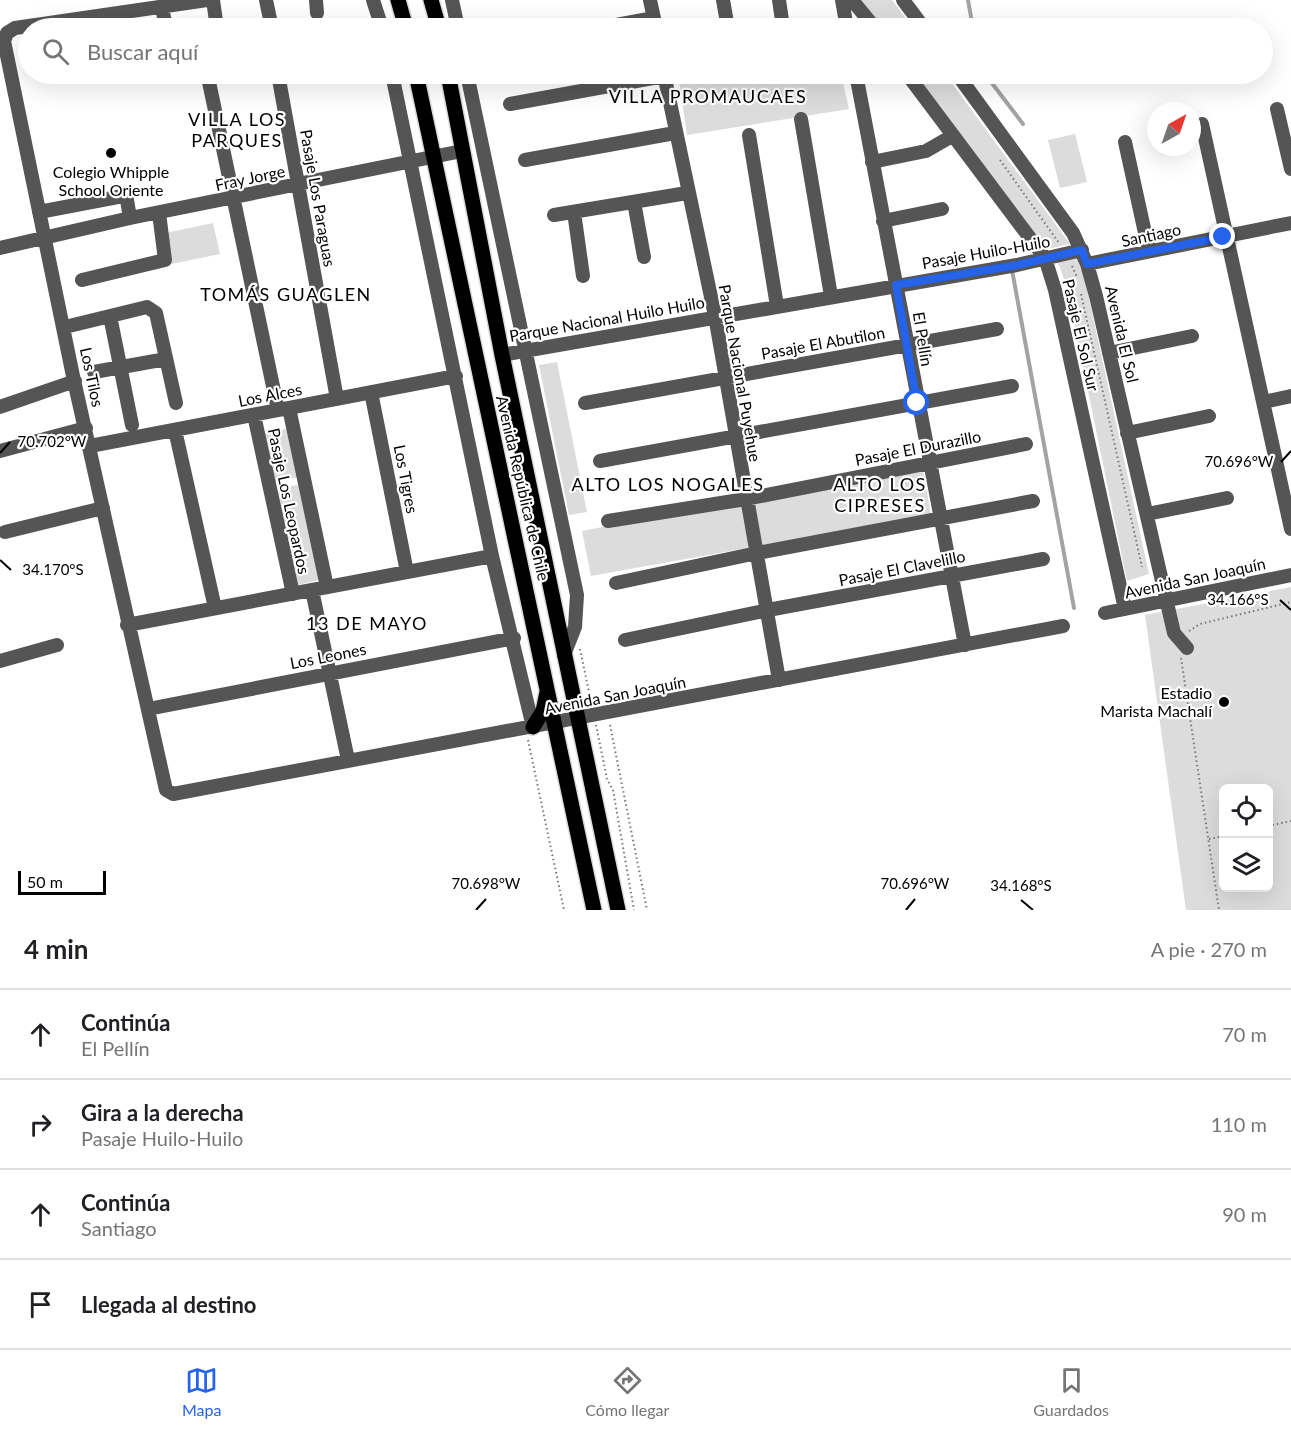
<!DOCTYPE html>
<html lang="es">
<head>
<meta charset="utf-8">
<style>
  :root { --surface:#fff; --page:#f2f2f2; --text:#202124; --muted:#757577; --line:#e0e0e0; --accent:#2563eb }
  body { margin:0; font-family:Lato,sans-serif; background:var(--page); color:var(--text) }
  .controls { position:absolute; right:18px; bottom:18px; display:grid; overflow:hidden; border-radius:9px; box-shadow:0 6px 24px #0002 }
  .controls button { width:54px; height:54px; display:grid; place-items:center; padding:0; border:0; border-bottom:2px solid var(--line); background:var(--surface); color:var(--text); font:30px sans-serif }
  .compass { position:absolute; left:1147px; top:102px; width:54px; height:54px; border-radius:50%; background:var(--surface); box-shadow:0 6px 24px #0002; rotate:40deg }
  .scale { position:absolute; left:18px; bottom:15px; width:88px; box-sizing:border-box; padding-left:6px; border:3px solid #000; border-top:0; font-size:16px; line-height:21px; white-space:nowrap; color:#000; -webkit-text-stroke:4px #fff; paint-order:stroke }
  .stop { position:absolute; width:18px; height:18px; margin:-14px; border:4px solid #2563eb; border-radius:50%; background:#fff }
  .stop.end { background:#2563eb; border-color:#fff; box-shadow:0 2px 6px #0008 }
  .list { margin:0; padding:0; list-style:none }
  h2 { display:flex; justify-content:space-between; align-items:center; height:78px; margin:0; padding:0 24px; font-size:26px }
  h2 small { font-size:20px; font-weight:400; color:var(--muted) }
  .list li { display:grid; grid-template-columns:39px 1fr auto; gap:18px; align-items:center; box-sizing:border-box; height:90px; padding:0 24px; border-top:2px solid var(--line) }
  .list b { display:block; font-size:22px; white-space:nowrap }
  .list p { margin:0; font-size:20px; white-space:nowrap; color:var(--muted) }
  .list em { font-size:20px; font-style:normal; color:var(--muted) }
  .icon { flex:none; width:33px; height:33px; fill:none; stroke:currentColor; stroke-width:2; stroke-linecap:round; stroke-linejoin:round }
  .map { position:relative; flex:none; width:1291px; height:910px; overflow:hidden }
  .search { position:absolute; background:var(--surface); box-shadow:0 6px 24px #0002; left:18px; right:18px; top:18px; height:66px; display:flex; align-items:center; gap:15px; box-sizing:border-box; padding:0 21px; border-radius:33px; color:var(--muted); font-size:22px }
  .sheet { height:438px; background:var(--surface) }
  nav { display:flex; justify-content:space-around; align-items:center; box-sizing:border-box; height:84px; border-top:2px solid var(--line); background:var(--surface); font-size:16px; color:var(--muted) }
  nav a { display:grid; justify-items:center; gap:3px }
  nav .on { color:var(--accent) }
  .map>svg:first-child { display:block }
  .green { fill:#dcdcdc; fill-rule:evenodd }
  .lines { fill:none; stroke-linecap:round; stroke-linejoin:round }
  .stream { stroke:#a3a3a3; stroke-width:4 }
  .major-casing { stroke:#dbdbdb; stroke-width:18 }
  .path { stroke:#777; stroke-width:2; stroke-dasharray:1.5 3; stroke-linecap:butt }
  .minor { stroke:#555; stroke-width:14 }
  .major { stroke:#000; stroke-width:15 }
  .route { stroke:#2563eb; stroke-width:8 }
  .ticks { fill:none; stroke:#000; stroke-width:2 }
  .poi-dot { fill:#000; stroke:#fff; stroke-width:2 }
  .labels { text-anchor:middle; stroke-width:4.5; stroke-linejoin:round; paint-order:stroke }
  .poi-label { font-size:16px; fill:#000; stroke:#fff }
  .street-label { font-size:16px; fill:#000; stroke:#fff }
  .neighbourhood-label { font-size:18px; letter-spacing:1.5px; fill:#000; stroke:#fff }
  .ticks-label { font-size:15px; text-anchor:middle; fill:#000; stroke:#fff; stroke-width:4.5; stroke-linejoin:round; paint-order:stroke }
</style>
</head>
<body>
<div class="map">
<svg width="1291" height="910" viewBox="0 0 1291 910">
  <rect width="100%" height="100%" fill="#fff"/>
  <path class="green" d="M859 0H892L913 28H880Z
    M678 74H841L849 109 687 135Z
    M914 74H945L1070 244 1047 249Z
    M1075 134 1087 182 1060 188 1048 140Z
    M213 223 220 254 162 266 156 235Z
    M1076 256 1085 280 1149 574 1127 581 1066 284 1057 260Z
    M557 362 587 512 569 515 539 365Z
    M289 428 300 477 272 483 262 434Z
    M922 464 931 515 591 576 582 531Z
    M300 484 323 579 298 585 275 490Z
    M1291 587V910H1186L1145 615ZM1224 788H1268V888H1224Z"/>
  <g class="lines">
    <path class="stream" d="M968 0 973 28
      M985 74 1023 124
      M1012 270 1074 608"/>
    <defs>
      <path id="major" d="M398 0 406 28
        M431 0 439 28
        M416 74 594 910
        M448 74 502 355 618 910
        M533 727 543 711 547 692"/>
    </defs>
    <use href="#major" class="major-casing"/>
    <path class="path" d="M1000 160 1059 243
      M1072 266 1077 277
      M1081 294 1142 567
      M1189 631 1200 624 1291 602
      M580 649 591 702
      M1181 658 1219 910
      M596 725 607 779 613 790 634 910
      M610 725 647 910
      M528 740 564 910
      M1268 826 1291 821
      M1209 839 1224 836"/>
    <path class="minor" d="M207 0 15 28 7 33 4 41 73 376 166 790 173 794 1063 626
      M213 0 217 28
      M266 0 270 19
      M316 0 317 13
      M373 0 382 28
      M452 0 458 28
      M650 0 656 28
      M723 0 728 28
      M779 0 783 27
      M842 0 847 28
      M852 0 875 28
      M903 0 924 28
      M162 7 166 28
      M600 28 654 18
      M278 74 337 399
      M392 74 492 556 533 727
      M467 74 577 595 575 627 564 655
      M664 74 715 316 779 680
      M856 74 965 645
      M907 74 1045 258 1055 290 1125 609
      M957 74 1073 233 1087 264 1096 296 1174 633 1187 648
      M209 82 278 410
      M510 104 664 76
      M1277 109 1291 169
      M801 119 831 296
      M1202 124 1291 529
      M749 135 777 306
      M1125 142 1149 251
      M525 160 675 133
      M872 162 926 151 952 136
      M634 202 644 257
      M39 212 123 196 127 200 130 218
      M574 212 583 276
      M554 215 687 193
      M883 221 942 209
      M0 248 130 218 462 151
      M1087 264 1291 223
      M82 280 165 260 159 213
      M110 316 132 425
      M65 327 147 307 156 313 176 403
      M1109 353 1192 336
      M502 355 1017 265 1082 250
      M94 372 166 359
      M371 392 407 572
      M1264 402 1291 396
      M585 403 997 329
      M0 407 75 381
      M289 408 327 587
      M254 415 293 594
      M175 430 215 608
      M1127 433 1209 416
      M90 446 456 376
      M0 451 86 428
      M600 461 1012 386
      M1147 514 1227 498
      M608 521 746 499 1026 444
      M5 532 103 508
      M616 583 757 553 1033 501
      M312 590 348 760
      M1105 613 1291 575
      M127 625 492 556
      M625 640 768 610 1043 559
      M0 661 57 645
      M148 709 514 638"/>
    <use href="#major" class="major"/>
  </g>
  <g class="lines">
    <path class="route" d="M917 403 896 285 1017 265 1082 250 1087 264 1223 237"/>
  </g>
  <path class="ticks" d="M0 453 10 442M1281 462 1291 451M0 560 11 570M1280 600 1291 610M1021 900 1033 910M476 910 486 899M906 910 915 899"/>
  <g class="poi-dot">
    <circle cx="111" cy="153" r="6"/>
    <circle cx="1224" cy="702" r="6"/>
  </g>
  <g class="labels">
    <g class="poi-label">
      <text x="111" y="178">Colegio Whipple<tspan x="111" dy="18">School Oriente</tspan></text>
      <text x="1212" y="699" text-anchor="end">Estadio<tspan x="1212" dy="18">Marista Machalí</tspan></text>
    </g>
    <g class="street-label">
      <text transform="translate(250 178) rotate(-12)" y="6">Fray Jorge</text>
      <text transform="translate(318 198) rotate(80)" y="6">Pasaje Los Paraguas</text>
      <text transform="translate(1151 235) rotate(-12)" y="6">Santiago</text>
      <text transform="translate(986 252) rotate(-10)" y="6">Pasaje Huilo-Huilo</text>
      <text transform="translate(607 319) rotate(-10)" y="6">Parque Nacional Huilo Huilo</text>
      <text transform="translate(1122 334) rotate(77)" y="6">Avenida El Sol</text>
      <text transform="translate(1081 335) rotate(77)" y="6">Pasaje El Sol Sur</text>
      <text transform="translate(923 339) rotate(81)" y="6">El Pellín</text>
      <text transform="translate(823 343) rotate(-10)" y="6">Pasaje El Abutilon</text>
      <text transform="translate(740 373) rotate(80)" y="6">Parque Nacional Puyehue</text>
      <text transform="translate(92 377) rotate(78)" y="6">Los Tilos</text>
      <text transform="translate(270 395) rotate(-11)" y="6">Los Alces</text>
      <text transform="translate(918 448) rotate(-11)" y="6">Pasaje El Durazillo</text>
      <text transform="translate(406 479) rotate(79)" y="6">Los Tigres</text>
      <text transform="translate(523 488) rotate(77)" y="6">Avenida República de Chile</text>
      <text transform="translate(289 501) rotate(78)" y="6">Pasaje Los Leopardos</text>
      <text transform="translate(902 568) rotate(-11)" y="6">Pasaje El Clavelillo</text>
      <text transform="translate(1195 578) rotate(-12)" y="6">Avenida San Joaquín</text>
      <text transform="translate(328 656) rotate(-11)" y="6">Los Leones</text>
      <text transform="translate(615 695) rotate(-11)" y="6">Avenida San Joaquín</text>
    </g>
    <g class="neighbourhood-label">
      <text x="708" y="103">VILLA PROMAUCAES</text>
      <text x="237" y="126">VILLA LOS<tspan x="237" dy="21">PARQUES</tspan></text>
      <text x="286" y="301">TOMÁS GUAGLEN</text>
      <text x="668" y="491">ALTO LOS NOGALES</text>
      <text x="880" y="491">ALTO LOS<tspan x="880" dy="21">CIPRESES</tspan></text>
      <text x="367" y="630">13 DE MAYO</text>
    </g>
  </g>
  <g class="ticks-label">
    <text x="52" y="447">70.702°W</text>
    <text x="1239" y="467">70.696°W</text>
    <text x="53" y="575">34.170°S</text>
    <text x="1238" y="605">34.166°S</text>
    <text x="486" y="889">70.698°W</text>
    <text x="915" y="889">70.696°W</text>
    <text x="1021" y="891">34.168°S</text>
  </g>
</svg>
<div class="controls">
<button><svg class="icon" aria-label="locate" viewBox="0 0 24 24"><circle cx="12" cy="12" r="6"/><path d="M12 2v4M12 18v4M2 12h4M18 12h4"/></svg></button>
<button><svg class="icon" aria-label="layers" viewBox="0 0 24 24"><path d="M12 4l9 5-9 5-9-5zM3 14l9 5 9-5"/></svg></button>
</div>
<svg class="compass" viewBox="-18 -18 36 36"><path d="M0-13l5 13h-10z" fill="#e53935"/><path d="M0 13l5-13h-10z" fill="#757577"/></svg>
<div class="scale">50 m</div>
<div class="stop" style="left:917px;top:403px"></div>
<div class="stop end" style="left:1223px;top:237px"></div>
<div class="search"><svg class="icon" aria-label="search" viewBox="0 0 24 24"><circle cx="10" cy="10" r="6"/><path d="M15 15l6 6"/></svg>Buscar aquí</div>
</div>
<section class="sheet">
<h2>4 min<small>A pie · 270 m</small></h2>
<ul class="list">
<li><svg class="icon" aria-label="ahead" viewBox="0 0 24 24"><path d="M12 20V5M6 11l6-6 6 6"/></svg><div><b>Continúa</b><p>El Pellín</p></div><em>70 m</em></li>
<li><svg class="icon" aria-label="right" viewBox="0 0 24 24"><path d="M7 20v-9h11M14 6l5 5-5 5"/></svg><div><b>Gira a la derecha</b><p>Pasaje Huilo-Huilo</p></div><em>110 m</em></li>
<li><svg class="icon" aria-label="ahead" viewBox="0 0 24 24"><path d="M12 20V5M6 11l6-6 6 6"/></svg><div><b>Continúa</b><p>Santiago</p></div><em>90 m</em></li>
<li><svg class="icon" aria-label="arrive" viewBox="0 0 24 24"><path d="M6 21V4h12l-3 4 3 4H6"/></svg><div><b>Llegada al destino</b></div></li>
</ul>
</section>
<nav>
<a class="on"><svg class="icon" aria-label="map" viewBox="0 0 24 24"><path d="M3 6l6-2 6 2 6-2v14l-6 2-6-2-6 2zM9 4v14M15 6v14"/></svg>Mapa</a>
<a><svg class="icon" aria-label="directions" viewBox="0 0 24 24"><path d="M12 3l9 9-9 9-9-9zM9 14v-3h6M13 9l2 2-2 2"/></svg>Cómo llegar</a>
<a><svg class="icon" aria-label="saved" viewBox="0 0 24 24"><path d="M7 4h10v16l-5-4-5 4z"/></svg>Guardados</a>
</nav>
</body>
</html>
